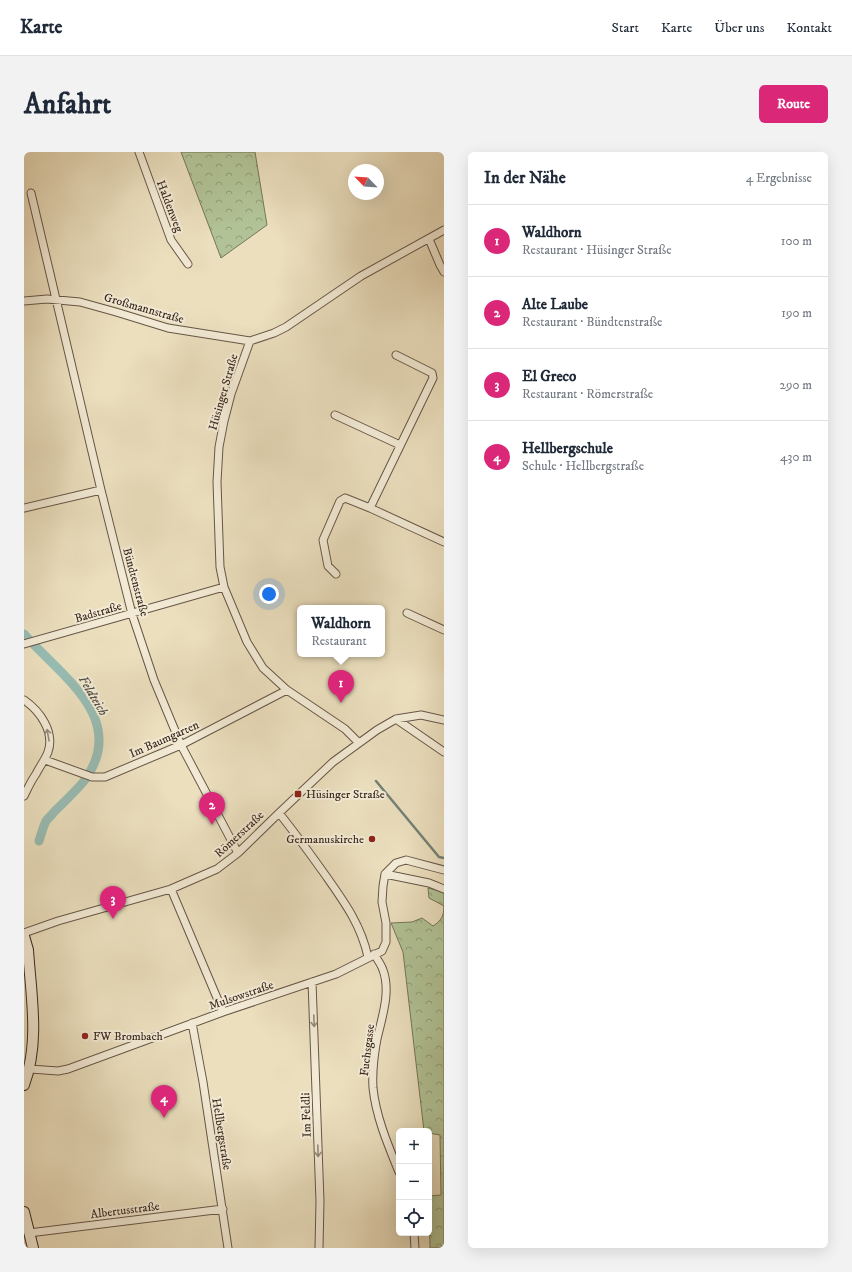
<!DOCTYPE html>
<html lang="de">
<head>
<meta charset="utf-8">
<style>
  :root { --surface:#fff; --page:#f2f2f3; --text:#1f2937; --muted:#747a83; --line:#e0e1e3; --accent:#db2777 }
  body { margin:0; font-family:"IM FELL DW Pica",serif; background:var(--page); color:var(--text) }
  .controls { position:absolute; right:12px; bottom:12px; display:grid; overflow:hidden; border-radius:6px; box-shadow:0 4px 16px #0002 }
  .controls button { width:36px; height:36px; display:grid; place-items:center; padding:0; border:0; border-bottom:1px solid var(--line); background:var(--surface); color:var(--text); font:20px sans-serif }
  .compass { position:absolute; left:324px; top:12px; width:36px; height:36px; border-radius:50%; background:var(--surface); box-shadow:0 4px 16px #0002; rotate:295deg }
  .you { position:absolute; left:245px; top:442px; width:14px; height:14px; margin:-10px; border:3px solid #fff; border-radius:50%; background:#1a73e8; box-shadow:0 0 0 6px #1a73e833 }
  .badge { display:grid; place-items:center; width:26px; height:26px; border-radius:50%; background:var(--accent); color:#fff; font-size:13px; font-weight:700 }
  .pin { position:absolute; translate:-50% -33px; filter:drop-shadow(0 1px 2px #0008) }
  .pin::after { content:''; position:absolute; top:21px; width:14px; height:12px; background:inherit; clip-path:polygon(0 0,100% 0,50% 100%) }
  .popup { position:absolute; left:273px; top:453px; width:88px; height:52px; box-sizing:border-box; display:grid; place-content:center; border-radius:6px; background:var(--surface); filter:drop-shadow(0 1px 3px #0005); font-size:13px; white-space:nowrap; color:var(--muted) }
  .popup b { font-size:15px; color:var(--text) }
  .popup::after { content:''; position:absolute; left:50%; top:100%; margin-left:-8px; border:8px solid transparent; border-top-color:var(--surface) }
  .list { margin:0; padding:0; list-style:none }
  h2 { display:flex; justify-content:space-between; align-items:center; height:52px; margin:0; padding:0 16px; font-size:17px }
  h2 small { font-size:13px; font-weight:400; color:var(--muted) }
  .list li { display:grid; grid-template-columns:26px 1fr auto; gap:12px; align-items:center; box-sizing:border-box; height:72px; padding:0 16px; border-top:1px solid var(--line) }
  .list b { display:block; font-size:15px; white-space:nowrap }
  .list p { margin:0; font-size:13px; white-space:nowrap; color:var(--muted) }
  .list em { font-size:13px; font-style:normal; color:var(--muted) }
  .icon { flex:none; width:22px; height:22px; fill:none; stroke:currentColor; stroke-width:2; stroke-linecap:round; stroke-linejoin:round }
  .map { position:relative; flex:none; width:420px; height:1096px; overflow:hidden; border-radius:6px }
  header { display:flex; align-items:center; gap:24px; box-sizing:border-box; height:56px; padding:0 20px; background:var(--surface); border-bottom:1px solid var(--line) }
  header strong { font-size:19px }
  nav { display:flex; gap:22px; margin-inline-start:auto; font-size:14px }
  .intro { display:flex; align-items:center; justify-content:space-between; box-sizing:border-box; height:96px; padding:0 24px }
  h1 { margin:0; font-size:28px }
  .button { padding:10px 18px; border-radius:6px; background:var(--accent); color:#fff; font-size:14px; font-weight:700 }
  main { display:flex; gap:24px; padding:0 24px }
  aside { flex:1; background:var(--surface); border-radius:6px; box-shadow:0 4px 16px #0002 }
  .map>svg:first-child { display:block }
  .forest { fill:url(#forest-crowns); stroke:#76765a }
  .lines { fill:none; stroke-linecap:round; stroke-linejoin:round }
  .stream { stroke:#738178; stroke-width:2.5 }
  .canal { stroke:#98bcb3; stroke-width:9 }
  .street-casing { stroke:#675647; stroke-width:9 }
  .secondary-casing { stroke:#3b291f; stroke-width:12 }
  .street { stroke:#f2ead5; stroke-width:7 }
  .secondary { stroke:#f2ead5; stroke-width:10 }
  .oneway { stroke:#968a7a }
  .poi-dot { fill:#8f2418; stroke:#f2ead5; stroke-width:1.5 }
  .labels { text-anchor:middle; stroke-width:4; stroke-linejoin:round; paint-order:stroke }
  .street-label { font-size:12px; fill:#3b291f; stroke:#f2ead5 }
  .poi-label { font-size:12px; fill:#3b291f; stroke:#f2ead5; text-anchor:start }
  .water-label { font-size:13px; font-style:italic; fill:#524e44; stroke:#f2ead5 }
</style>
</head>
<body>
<header>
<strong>Karte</strong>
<nav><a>Start</a><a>Karte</a><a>Über uns</a><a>Kontakt</a></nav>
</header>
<div class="intro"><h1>Anfahrt</h1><a class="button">Route</a></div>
<main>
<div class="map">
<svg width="420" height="1096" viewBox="0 0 420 1096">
  <defs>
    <pattern id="forest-crowns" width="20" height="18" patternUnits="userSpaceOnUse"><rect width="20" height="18" fill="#b1c396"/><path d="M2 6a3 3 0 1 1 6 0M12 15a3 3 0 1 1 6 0" fill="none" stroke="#919e7a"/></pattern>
  </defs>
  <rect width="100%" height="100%" fill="#ebdfbe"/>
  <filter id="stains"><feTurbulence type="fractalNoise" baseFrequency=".005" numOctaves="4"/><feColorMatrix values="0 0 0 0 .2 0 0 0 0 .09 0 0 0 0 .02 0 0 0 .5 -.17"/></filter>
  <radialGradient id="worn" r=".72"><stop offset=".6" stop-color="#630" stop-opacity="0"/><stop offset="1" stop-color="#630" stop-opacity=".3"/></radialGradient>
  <path class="forest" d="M157 0H231L243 73 197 106Z
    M404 736 420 740V1096H406L405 1044 417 1043 416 983 405 981V979H400L379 800 367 771 388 770 398 766 409 774C417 769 420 764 420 754L405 746Z"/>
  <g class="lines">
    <path class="stream" d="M352 629 415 705 420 706"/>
    <path class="canal" d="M0 482C36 523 106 567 60 629 51 640 40 650 30 660 28 663 24 666 22 669 19 675 17 683 15 689"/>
    <defs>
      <path id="street" d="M115 0 147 88 164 112
        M7 41 77 338 108 462 130 528 157 593 214 701
        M405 87 416 113 420 120
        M0 149 23 147 56 150 92 160 144 176 226 189 250 181 262 175 337 124 420 78
        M226 189 207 242 200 269 195 295 193 330 196 415 200 435 223 490 239 516 263 538 321 577 335 591
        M372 203 408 221 409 226 346 356 420 390
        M311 263 376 293
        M0 356 77 338
        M312 422 304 414 299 388 316 349 321 346 346 356
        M383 461 420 478
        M0 492 200 435
        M0 548C16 559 31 580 24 600 21 608 16 614 12 622 7 629 4 636 0 644
        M372 567 420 600
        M21 608 68 625H81L157 593 263 538
        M255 661C271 681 287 703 302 724 321 751 337 773 344 805
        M361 722 372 711 382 708 420 718
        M361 722 405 731 420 737
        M147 737 199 860
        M0 781 34 769 147 737 193 717 214 701 255 661 309 610 353 578 372 567 397 563 420 568
        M350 802C353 807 357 812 359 818 367 840 358 865 353 887 350 903 348 920 349 936 352 965 364 993 375 1020
        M288 830 296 1049 295 1096
        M168 871 179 930 204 1096
        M6 917 34 919 44 917 199 860 312 822 358 799 362 790V771L358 750 359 734 361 722
        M5 1081 199 1057
        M390 1081 391 1096"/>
      <path id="secondary" d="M0 784 4 798C7 843 16 890 0 933
        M0 1060 9 1096"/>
    </defs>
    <use href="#street" class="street-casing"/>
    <use href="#secondary" class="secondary-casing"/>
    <use href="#street" class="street"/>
    <use href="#secondary" class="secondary"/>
  </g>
  <defs><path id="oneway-shaft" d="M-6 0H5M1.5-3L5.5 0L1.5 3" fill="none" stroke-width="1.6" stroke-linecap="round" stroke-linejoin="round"/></defs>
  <g class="oneway">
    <use href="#oneway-shaft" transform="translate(24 583) rotate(-100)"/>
    <use href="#oneway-shaft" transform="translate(290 869) rotate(88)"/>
    <use href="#oneway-shaft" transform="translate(294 999) rotate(88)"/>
  </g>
  <g class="poi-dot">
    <rect x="270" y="638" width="8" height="8" rx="2"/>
    <circle cx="348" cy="687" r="4"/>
    <circle cx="61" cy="884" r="4"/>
  </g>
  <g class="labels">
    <g class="street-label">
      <text transform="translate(146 54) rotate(69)" y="4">Haldenweg</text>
      <text transform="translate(120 156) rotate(16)" y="4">Großmannstraße</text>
      <text transform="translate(199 240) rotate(-74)" y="4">Hüsinger Straße</text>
      <text transform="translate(112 430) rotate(75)" y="4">Bündtenstraße</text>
      <text transform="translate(74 460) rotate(-16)" y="4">Badstraße</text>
      <text transform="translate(140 587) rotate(-24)" y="4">Im Baumgarten</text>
      <text transform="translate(215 682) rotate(-43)" y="4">Römerstraße</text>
      <text transform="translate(217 843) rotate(-19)" y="4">Mulsowstraße</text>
      <text transform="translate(343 898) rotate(-83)" y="4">Fuchsgasse</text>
      <text transform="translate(282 963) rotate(-92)" y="4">Im Feldli</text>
      <text transform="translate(198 982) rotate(81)" y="4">Hellbergstraße</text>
      <text transform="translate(101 1058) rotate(-7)" y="4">Albertusstraße</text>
    </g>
    <g class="poi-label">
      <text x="282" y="646">Hüsinger Straße</text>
      <text x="340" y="691" text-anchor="end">Germanuskirche</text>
      <text x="69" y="888">FW Brombach</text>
    </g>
    <g class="water-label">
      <text transform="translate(70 543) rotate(59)" y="5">Feldteich</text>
    </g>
  </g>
  <rect width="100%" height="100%" filter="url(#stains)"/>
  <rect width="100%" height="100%" fill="url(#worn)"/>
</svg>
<div class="controls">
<button>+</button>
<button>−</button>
<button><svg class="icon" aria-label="locate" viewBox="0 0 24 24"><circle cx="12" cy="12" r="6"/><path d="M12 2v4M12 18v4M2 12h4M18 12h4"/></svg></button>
</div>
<svg class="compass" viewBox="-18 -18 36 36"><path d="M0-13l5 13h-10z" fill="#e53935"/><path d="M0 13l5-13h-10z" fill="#747a83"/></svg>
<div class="you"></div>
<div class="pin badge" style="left:317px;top:551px">1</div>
<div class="popup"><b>Waldhorn</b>Restaurant</div>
<div class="pin badge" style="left:188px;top:673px">2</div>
<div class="pin badge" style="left:89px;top:767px">3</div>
<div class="pin badge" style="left:140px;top:966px">4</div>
</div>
<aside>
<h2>In der Nähe<small>4 Ergebnisse</small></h2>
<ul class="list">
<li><span class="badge">1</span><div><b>Waldhorn</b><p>Restaurant · Hüsinger Straße</p></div><em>100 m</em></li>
<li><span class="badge">2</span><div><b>Alte Laube</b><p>Restaurant · Bündtenstraße</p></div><em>190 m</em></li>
<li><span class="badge">3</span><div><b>El Greco</b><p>Restaurant · Römerstraße</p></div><em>290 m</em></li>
<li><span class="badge">4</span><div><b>Hellbergschule</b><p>Schule · Hellbergstraße</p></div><em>430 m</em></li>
</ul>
</aside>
</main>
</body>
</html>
